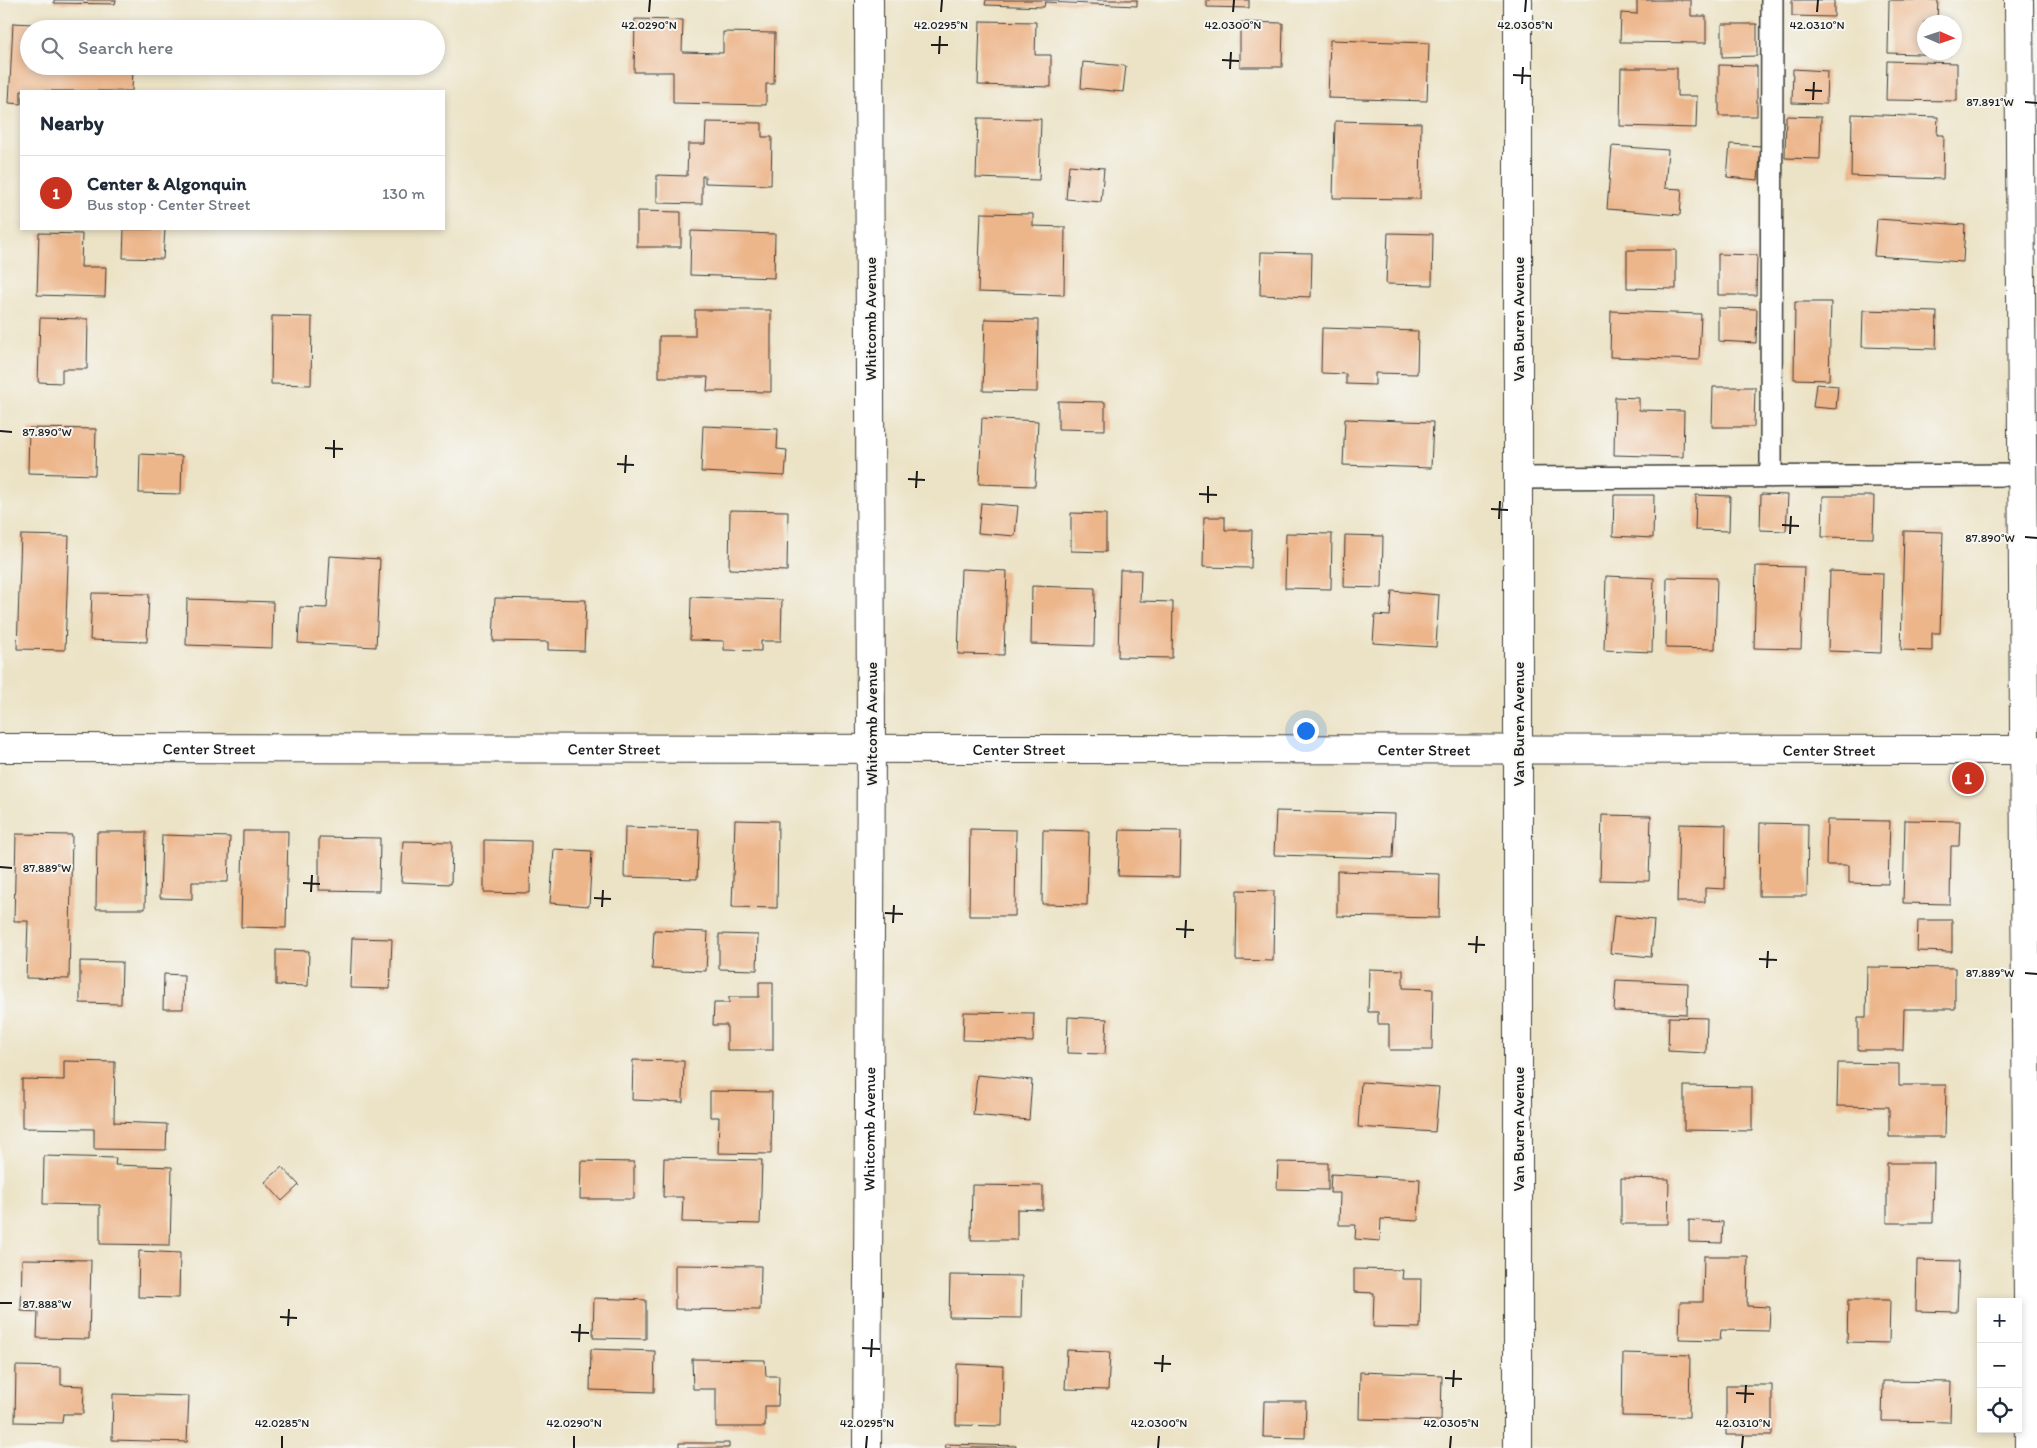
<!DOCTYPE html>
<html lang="en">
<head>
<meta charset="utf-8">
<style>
  :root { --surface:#fff; --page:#f2f2f3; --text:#1f2937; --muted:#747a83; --line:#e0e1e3; --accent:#c8321e }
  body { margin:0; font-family:Itim,sans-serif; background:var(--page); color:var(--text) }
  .controls { position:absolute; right:15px; bottom:15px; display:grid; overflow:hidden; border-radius:0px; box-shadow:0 2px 8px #0003 }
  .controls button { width:45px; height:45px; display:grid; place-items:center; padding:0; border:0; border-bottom:1px solid var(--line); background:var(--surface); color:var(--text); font:25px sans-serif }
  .compass { position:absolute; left:1917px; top:15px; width:45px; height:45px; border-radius:50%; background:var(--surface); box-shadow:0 2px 8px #0003; rotate:93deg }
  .you { position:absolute; left:1305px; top:730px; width:18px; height:18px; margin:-12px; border:4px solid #fff; border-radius:50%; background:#1a73e8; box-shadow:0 0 0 8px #1a73e833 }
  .badge { display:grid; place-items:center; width:32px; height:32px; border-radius:50%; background:var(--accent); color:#fff; font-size:16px; font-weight:700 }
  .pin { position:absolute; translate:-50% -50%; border:2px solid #fff; box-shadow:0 1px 5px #0006 }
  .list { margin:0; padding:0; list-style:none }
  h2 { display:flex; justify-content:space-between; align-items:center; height:65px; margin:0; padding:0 20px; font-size:21px }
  h2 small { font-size:16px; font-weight:400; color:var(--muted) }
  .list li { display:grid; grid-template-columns:32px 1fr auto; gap:15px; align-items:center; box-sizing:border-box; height:75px; padding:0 20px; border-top:1px solid var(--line) }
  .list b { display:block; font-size:19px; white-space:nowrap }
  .list p { margin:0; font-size:16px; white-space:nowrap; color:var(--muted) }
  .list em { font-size:16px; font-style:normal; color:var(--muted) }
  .icon { flex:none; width:28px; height:28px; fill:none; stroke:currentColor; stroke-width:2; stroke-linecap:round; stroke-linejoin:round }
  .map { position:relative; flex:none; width:2037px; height:1448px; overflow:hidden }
  .search { position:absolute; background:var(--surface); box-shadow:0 2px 8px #0003; left:20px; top:20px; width:425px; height:55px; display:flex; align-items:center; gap:12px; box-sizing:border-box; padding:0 18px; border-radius:28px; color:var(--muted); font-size:19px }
  .panel { position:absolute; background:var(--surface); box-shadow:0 2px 8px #0003; left:20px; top:90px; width:425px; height:140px; border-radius:0px }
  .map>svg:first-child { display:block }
  .building { fill:#edb58a }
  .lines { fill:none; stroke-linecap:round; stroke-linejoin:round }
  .service-casing { stroke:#3b3a36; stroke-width:24 }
  .minor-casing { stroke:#3b3a36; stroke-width:30 }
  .tertiary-casing { stroke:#3b3a36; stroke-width:30 }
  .service { stroke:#fff; stroke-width:21 }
  .minor { stroke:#fff; stroke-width:28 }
  .tertiary { stroke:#fff; stroke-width:28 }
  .ticks { fill:none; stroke:#1c1c1c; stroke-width:2 }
  .labels { text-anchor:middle; stroke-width:4; stroke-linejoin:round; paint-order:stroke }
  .street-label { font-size:16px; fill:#1c1c1c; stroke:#f6f6f2 }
  .ticks-label { font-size:12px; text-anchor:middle; fill:#1c1c1c; stroke:#f6f6f2; stroke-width:4; stroke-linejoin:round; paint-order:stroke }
</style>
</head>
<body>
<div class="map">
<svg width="2037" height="1448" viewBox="0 0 2037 1448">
  <rect width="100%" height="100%" fill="#f6f6f2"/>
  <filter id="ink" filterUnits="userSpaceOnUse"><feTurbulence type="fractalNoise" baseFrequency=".02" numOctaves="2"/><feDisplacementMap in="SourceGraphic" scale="10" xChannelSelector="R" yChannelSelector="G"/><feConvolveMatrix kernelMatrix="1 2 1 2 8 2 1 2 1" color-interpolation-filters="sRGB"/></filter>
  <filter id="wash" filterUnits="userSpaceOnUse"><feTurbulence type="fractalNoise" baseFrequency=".0096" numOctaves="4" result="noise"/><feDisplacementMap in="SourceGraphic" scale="20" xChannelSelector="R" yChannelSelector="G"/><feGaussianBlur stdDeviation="1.12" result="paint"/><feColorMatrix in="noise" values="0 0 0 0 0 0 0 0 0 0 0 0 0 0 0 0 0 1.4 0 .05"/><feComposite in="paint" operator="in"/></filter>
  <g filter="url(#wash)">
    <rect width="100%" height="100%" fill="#ece3c6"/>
    <g id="blocks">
      <path class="building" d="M54 0H116L115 4 54 3Z
        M986 0H1137V6L1045 2 1044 7 985 5Z
        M1207 0H1249V8L1207 7Z
        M1637 0H1691V16H1706V43L1620 42 1621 13 1637 14Z
        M1792 0H1834V17L1792 16Z
        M1889 0H1938L1937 20H1951V22H1924V52H1950V55L1888 53Z
        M635 19 683 20 682 52 723 53V32L775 33 774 84H766V105L673 103V72H634Z
        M980 21 1036 22 1035 55H1051V87L978 85Z
        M1240 22 1283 23 1282 67H1240Z
        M13 23 91 27 29 29V66L133 68 132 91H21V104L9 103Z
        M1722 24H1757V56L1722 57Z
        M1330 40 1429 43 1427 101 1328 98Z
        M1887 61 1957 63V101L1886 100Z
        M1083 62 1126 66 1123 92 1081 88Z
        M1719 65 1757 66V116H1719Z
        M1621 68H1677V96H1697L1696 128 1620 126Z
        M1793 69 1827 71 1826 104 1792 103Z
        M1852 114 1938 117 1937 135H1944L1943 179 1851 176Z
        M1786 116 1821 117 1820 159 1785 158Z
        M978 118 1041 119 1039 180 976 178Z
        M1335 121 1421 123 1420 199 1333 198Z
        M706 122 762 123V137H772L771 185 705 183V176H702V204L657 203V175L687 176 688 144H705Z
        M1730 144 1761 146 1758 180 1727 177Z
        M1612 146 1668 150 1665 188 1682 189 1680 215 1607 209Z
        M1069 165 1104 168 1101 202 1066 199Z
        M637 211 681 212V247H637Z
        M981 213 1033 214V226L1065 227 1064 295 978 292Z
        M1877 219 1965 225 1963 262 1874 256Z
        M124 229H165L163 259 123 258Z
        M691 231 775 234 774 278 690 275Z
        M39 233 82 234 81 267H106L105 297 37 295Z
        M1388 233 1433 234 1432 285 1386 284Z
        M1627 250H1676V289L1627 288Z
        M1261 252 1312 253 1311 297 1260 295Z
        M1718 254 1757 255 1756 295H1718Z
        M1795 302H1831L1829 380 1794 379Z
        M1718 308 1757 309 1756 343 1718 341Z
        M695 310H771V392L707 391 708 377H659V336H695Z
        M1863 310 1937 312 1936 349 1862 347Z
        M1611 311 1701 314 1699 360 1610 357Z
        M272 316 312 317 311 385 271 384Z
        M40 318 88 319 87 369H62V383L38 382Z
        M985 319 1038 320 1037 392 983 391Z
        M1322 328 1418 331 1417 374 1375 373V385L1346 384V374L1321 373Z
        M1816 384 1838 386 1836 409 1813 407Z
        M1713 387H1755L1754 427H1712Z
        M1615 397 1639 398V410L1684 411 1683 457 1614 455Z
        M1058 401 1105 402V430L1058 429Z
        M982 418 1038 421 1035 486 979 484Z
        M1345 419 1433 422 1431 468 1343 465Z
        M703 426 778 429 777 449 787 450 785 476 701 472Z
        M29 428 96 429 95 475 28 473Z
        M140 454 182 456 181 494 139 493Z
        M1761 494 1788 495 1786 531 1760 530Z
        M1614 495H1654L1653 538 1613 536Z
        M1696 495 1730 496 1729 531 1695 530Z
        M1823 496H1874L1873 538 1822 537Z
        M981 503 1018 506 1015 536 978 533Z
        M730 510 788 511 787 571 729 569Z
        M1071 513 1106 514V552L1071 551Z
        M1204 517H1225V530H1252L1251 568 1203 567Z
        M1904 531 1943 532 1940 633H1932V651L1901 650Z
        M1286 533 1332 534 1331 589 1285 588Z
        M21 535 69 536 65 650 17 649Z
        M1345 535 1383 536 1382 588 1344 587Z
        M330 556 380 559 376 647 298 643 300 607 327 608Z
        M1756 566 1804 567 1801 649 1754 648Z
        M961 569 1007 571 1004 655 958 654Z
        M1120 570H1141L1140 601 1173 602 1172 658 1118 657Z
        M1830 571 1883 573 1881 653 1828 651Z
        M1606 576 1654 578 1652 652 1604 650Z
        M1667 577 1717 578 1715 649 1666 648Z
        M1032 586 1095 588 1094 646 1031 644Z
        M1392 591 1439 595 1436 647 1373 643 1375 615 1390 616Z
        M92 593 149 594 147 642 90 640Z
        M691 597 782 600 781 641H761V651L724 650V641L690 640Z
        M495 598 586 600 584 651 548 650V642L493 641Z
        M187 599 273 602 272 648 186 645Z
        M1276 811 1395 814 1393 858 1274 855Z
        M1602 815 1651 816 1649 881 1600 880Z
        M735 820 778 821 777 908 732 907Z
        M1827 820 1890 821 1888 884 1849 883V865H1826Z
        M1905 820 1960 821 1959 846H1951L1950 904 1903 903Z
        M1760 823 1808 824 1807 896H1759Z
        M1679 824 1726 825 1725 889 1705 888V902H1677Z
        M625 827 699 829 697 879 624 877Z
        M970 829 1016 830 1015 916H969Z
        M1043 830 1089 831 1087 905 1042 904Z
        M1120 830 1181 831 1180 877 1118 876Z
        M243 831H288L286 928 241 927Z
        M97 832H146L145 909H96Z
        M16 834 72 835 69 979 26 978 28 921H14Z
        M162 835 230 837 228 882H192V899L160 898Z
        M319 837 380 838 379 891 319 890Z
        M484 840 531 841 530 893 484 892Z
        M403 841 452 842 451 884 401 882Z
        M554 849 592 851 589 906 550 903Z
        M1337 871 1440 874 1439 918 1337 916Z
        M1237 890 1274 891 1273 961 1236 960Z
        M1614 916 1654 920 1651 957 1610 953Z
        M1918 920H1952V952L1917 951Z
        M654 930 708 932 706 971 652 969Z
        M719 934 758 935 757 970 719 969Z
        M352 938 392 939 390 989 350 988Z
        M276 950 309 951 308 986 276 985Z
        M80 961 122 962 121 1004 80 1003Z
        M1867 967 1955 968V1009H1904L1903 1050H1858V1017H1866Z
        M1369 969 1403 970V988L1433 989 1432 1050H1389V1024H1378V1012H1368Z
        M164 974 184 975 183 1009H163Z
        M1616 980 1688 983 1687 1014 1614 1011Z
        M759 982H773V1050H727V1025H713L714 1003H729V997H759Z
        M964 1012 1034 1013 1033 1042 963 1040Z
        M1068 1017 1107 1019 1105 1054 1067 1053Z
        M1669 1017 1707 1018 1706 1053 1668 1051Z
        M633 1060 684 1061 683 1102 632 1100Z
        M64 1061 115 1062 114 1122 167 1124 166 1150 94 1149V1129L22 1128V1079L64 1080Z
        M1838 1063 1899 1064V1085H1946L1945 1137H1889V1107L1837 1106Z
        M977 1075 1032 1080 1029 1120 973 1115Z
        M1361 1082 1439 1087 1435 1132 1358 1127Z
        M1684 1086 1752 1087V1131L1684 1130Z
        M710 1091 772 1092 771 1154 718 1153 719 1117H710Z
        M44 1156 116 1158 115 1165 172 1167 170 1245 100 1244V1205L43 1204Z
        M664 1158 762 1160 760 1224 682 1222 683 1197H663Z
        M581 1161 634 1162V1199H580Z
        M1278 1162 1328 1163V1190L1277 1189Z
        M1887 1163H1934L1933 1223H1887Z
        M282 1167 299 1185 282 1201 265 1182Z
        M1331 1174 1420 1179 1418 1221 1381 1219 1380 1241 1355 1239 1356 1225H1339L1340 1193H1330Z
        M1621 1178 1669 1179 1668 1224H1621Z
        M972 1185 1043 1186V1210L1017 1209V1240H971Z
        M1689 1220 1723 1222 1722 1243 1689 1242Z
        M139 1251 180 1253 179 1298 138 1297Z
        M1704 1256H1748L1747 1306 1770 1307 1769 1331 1721 1330 1720 1340 1679 1339 1680 1302H1703Z
        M22 1259 91 1260 89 1339 37 1338 38 1312 21 1311Z
        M1917 1260 1959 1261 1957 1312 1916 1311Z
        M675 1265 761 1266 760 1310 675 1309Z
        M1354 1269 1403 1270 1402 1279H1421L1420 1328 1373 1327 1374 1293 1354 1292Z
        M950 1275 1022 1276 1021 1318 949 1317Z
        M594 1298 646 1300V1339L593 1338Z
        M1848 1300H1890L1889 1343 1847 1342Z
        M591 1349 655 1351 654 1392 590 1390Z
        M1067 1350 1110 1352 1108 1390 1065 1389Z
        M1623 1353 1690 1355 1689 1417 1622 1416Z
        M692 1359 765 1360 766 1376H779L778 1406H765V1427H716V1389H693Z
        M957 1364 1003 1366 1002 1426 956 1425Z
        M16 1366 61 1367V1385L84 1386 83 1414H63L62 1423 15 1422Z
        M1360 1372 1442 1375 1441 1421 1359 1419Z
        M1883 1381 1951 1382 1950 1422 1882 1421Z
        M1726 1385H1772V1435H1726Z
        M113 1394 189 1396 187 1442 112 1440Z
        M1264 1401H1306L1305 1438 1263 1437Z
        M679 1443H729V1448H679Z
        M946 1444 1016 1446V1448H945Z"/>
    </g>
  </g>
  <g filter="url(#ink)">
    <use href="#blocks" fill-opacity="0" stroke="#3b3a36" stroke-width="1"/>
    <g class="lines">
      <defs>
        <path id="service" d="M1771 477 1772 0
          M1518 478 2023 475"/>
        <g id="minor">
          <path id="s1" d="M0 748 2037 750"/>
          <path id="s2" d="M867 1448 871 749 869 0"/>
          <path d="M1518 1448V0"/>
        </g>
        <path id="tertiary" d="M2019 0 2029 1448"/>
      </defs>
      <use href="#service" class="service-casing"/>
      <use href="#minor" class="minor-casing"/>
      <use href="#tertiary" class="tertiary-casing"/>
      <use href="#service" class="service"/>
      <use href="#minor" class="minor"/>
      <use href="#tertiary" class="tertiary"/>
    </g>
  </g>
  <path class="ticks" d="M649 12 650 0M941 12 942 0M1233 12 1234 0M1525 12 1526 0M1817 12 1818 0M931 45H948M939 54 940 36M1222 60 1239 61M1230 69 1231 52M1513 75 1531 76M1522 84 1523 67M1805 90 1822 91M1813 100 1814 82M2025 102 2037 103M0 431 12 432M325 448 343 449M334 458V440M617 464 634 465M625 473 626 455M908 479 925 480M916 488 917 471M1199 494 1217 495M1208 503V486M1491 509 1508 510M1499 519 1500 501M1782 525 1799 526M1790 534 1791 516M2025 537 2037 538M0 867 12 868M303 883 320 884M311 892 312 875M594 898 611 899M602 907 603 890M885 913 903 914M893 923 894 905M1176 929 1194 930M1185 938 1186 920M1468 944 1485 945M1476 953 1477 936M1759 959 1777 960M1767 968 1768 951M2025 973 2037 974M0 1303H12M280 1317 297 1318M288 1326 289 1309M571 1332 589 1333M579 1342 580 1324M862 1348 880 1349M871 1357 872 1339M1154 1363 1171 1364M1162 1372 1163 1355M1445 1378 1462 1379M1453 1387 1454 1370M1736 1393 1754 1394M1745 1403 1746 1385M282 1448V1436M574 1448V1436M866 1448 867 1436M1158 1448 1159 1436M1450 1448 1451 1436M1742 1448 1743 1436"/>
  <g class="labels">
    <g class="street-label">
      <text transform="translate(870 319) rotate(-90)" y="6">Whitcomb Avenue</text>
      <text transform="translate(1518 319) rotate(-90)" y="6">Van Buren Avenue</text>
      <text transform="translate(871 724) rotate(-90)" y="6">Whitcomb Avenue</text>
      <text transform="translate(1518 724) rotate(-90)" y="6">Van Buren Avenue</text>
      <text dy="6" stroke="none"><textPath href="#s1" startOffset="209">Center Street</textPath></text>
      <text dy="6" stroke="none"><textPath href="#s1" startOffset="614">Center Street</textPath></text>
      <text dy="6" stroke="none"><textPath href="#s1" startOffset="1019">Center Street</textPath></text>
      <text dy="6" stroke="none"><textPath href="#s1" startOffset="1424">Center Street</textPath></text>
      <text dy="6" stroke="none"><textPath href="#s1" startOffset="1829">Center Street</textPath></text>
      <text dy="6" stroke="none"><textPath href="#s2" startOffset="319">Whitcomb Avenue</textPath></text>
      <text transform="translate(1518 1129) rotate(-90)" y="6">Van Buren Avenue</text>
    </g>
  </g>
  <g class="ticks-label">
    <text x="1525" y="29">42.0305°N</text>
    <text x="1817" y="29">42.0310°N</text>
    <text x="649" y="29">42.0290°N</text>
    <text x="941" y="29">42.0295°N</text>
    <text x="1233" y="29">42.0300°N</text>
    <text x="1990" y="106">87.891°W</text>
    <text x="47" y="436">87.890°W</text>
    <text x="1990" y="542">87.890°W</text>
    <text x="47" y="872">87.889°W</text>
    <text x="1990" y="977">87.889°W</text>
    <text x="47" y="1308">87.888°W</text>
    <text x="282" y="1427">42.0285°N</text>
    <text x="574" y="1427">42.0290°N</text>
    <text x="867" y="1427">42.0295°N</text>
    <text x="1159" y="1427">42.0300°N</text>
    <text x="1451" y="1427">42.0305°N</text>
    <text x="1743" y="1427">42.0310°N</text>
  </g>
</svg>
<div class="controls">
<button>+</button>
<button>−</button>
<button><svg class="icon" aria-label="locate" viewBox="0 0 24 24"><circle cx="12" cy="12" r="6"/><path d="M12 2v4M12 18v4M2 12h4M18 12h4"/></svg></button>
</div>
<svg class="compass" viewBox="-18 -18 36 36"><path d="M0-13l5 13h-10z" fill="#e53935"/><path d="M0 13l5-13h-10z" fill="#747a83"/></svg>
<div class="you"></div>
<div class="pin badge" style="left:1968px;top:778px">1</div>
<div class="search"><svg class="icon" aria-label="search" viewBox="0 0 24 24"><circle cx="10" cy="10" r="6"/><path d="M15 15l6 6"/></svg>Search here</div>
<section class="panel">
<h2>Nearby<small></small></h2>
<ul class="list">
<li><span class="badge">1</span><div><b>Center &amp; Algonquin</b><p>Bus stop · Center Street</p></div><em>130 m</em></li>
</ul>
</section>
</div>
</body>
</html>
